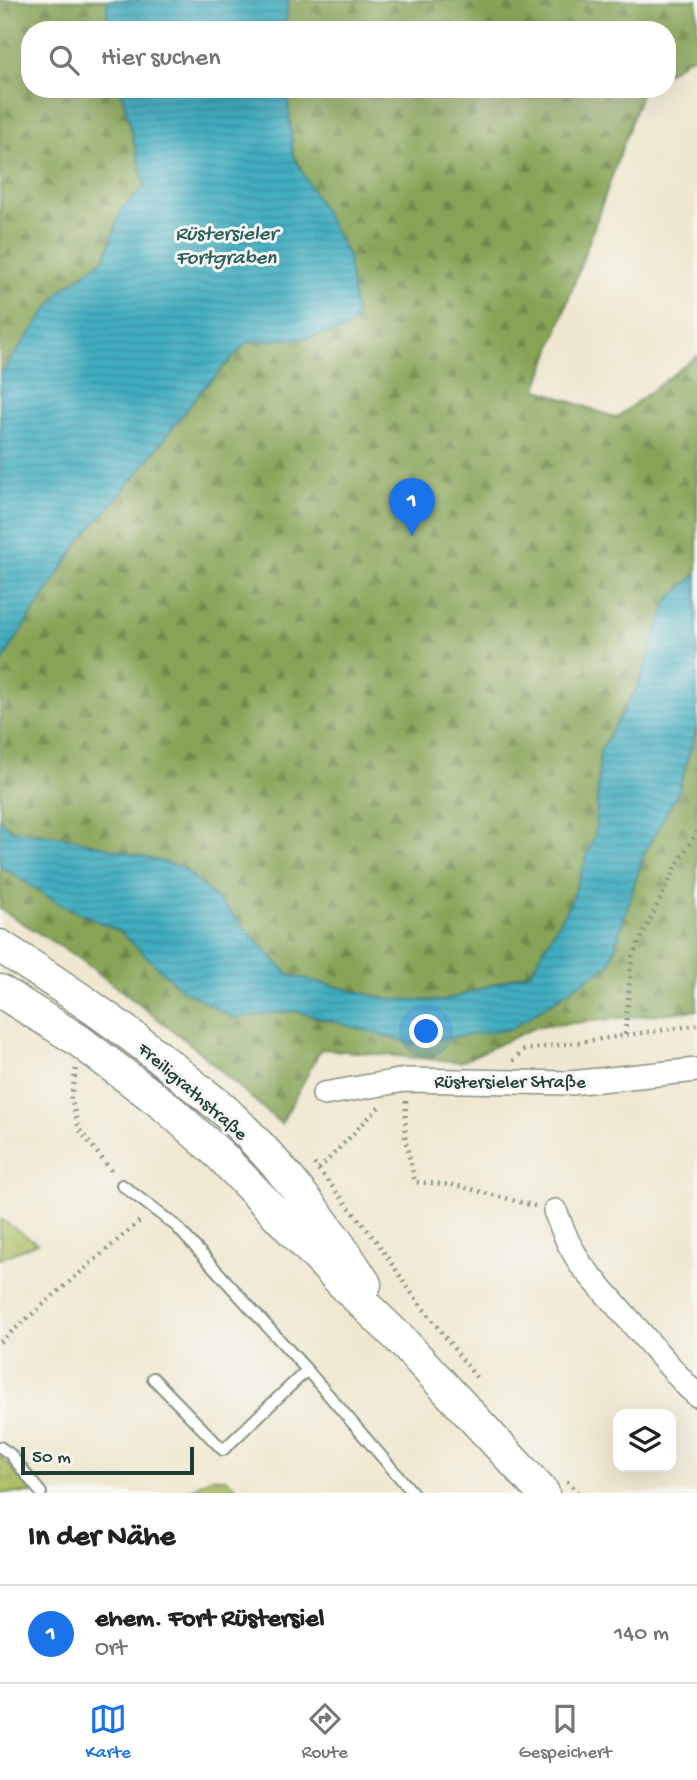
<!DOCTYPE html>
<html lang="de">
<head>
<meta charset="utf-8">
<style>
  :root { --surface:#fff; --page:#f2f2f2; --text:#222; --muted:#767676; --line:#e0e0e0; --accent:#1a73e8 }
  body { margin:0; font-family:"Gochi Hand",sans-serif; background:var(--page); color:var(--text) }
  .controls { position:absolute; right:21px; bottom:21px; display:grid; overflow:hidden; border-radius:14px; box-shadow:0 7px 28px #0002 }
  .controls button { width:63px; height:63px; display:grid; place-items:center; padding:0; border:0; border-bottom:2px solid var(--line); background:var(--surface); color:var(--text); font:35px sans-serif }
  .scale { position:absolute; left:21px; bottom:18px; width:173px; box-sizing:border-box; padding-left:7px; border:4px solid #1f3d34; border-top:0; font-size:19px; line-height:24px; white-space:nowrap; color:#1f3d34; -webkit-text-stroke:5px #f6f6f2; paint-order:stroke }
  .you { position:absolute; left:427px; top:1032px; width:24px; height:24px; margin:-18px; border:5px solid #fff; border-radius:50%; background:#1a73e8; box-shadow:0 0 0 10px #1a73e833 }
  .badge { display:grid; place-items:center; width:46px; height:46px; border-radius:50%; background:var(--accent); color:#fff; font-size:23px; font-weight:700 }
  .pin { position:absolute; translate:-50% -58px; filter:drop-shadow(0 2px 4px #0008) }
  .pin::after { content:''; position:absolute; top:37px; width:24px; height:21px; background:inherit; clip-path:polygon(0 0,100% 0,50% 100%) }
  .list { margin:0; padding:0; list-style:none }
  h2 { display:flex; justify-content:space-between; align-items:center; height:91px; margin:0; padding:0 28px; font-size:30px }
  h2 small { font-size:23px; font-weight:400; color:var(--muted) }
  .list li { display:grid; grid-template-columns:46px 1fr auto; gap:21px; align-items:center; box-sizing:border-box; height:98px; padding:0 28px; border-top:2px solid var(--line) }
  .list b { display:block; font-size:26px; white-space:nowrap }
  .list p { margin:0; font-size:23px; white-space:nowrap; color:var(--muted) }
  .list em { font-size:23px; font-style:normal; color:var(--muted) }
  .icon { flex:none; width:38px; height:38px; fill:none; stroke:currentColor; stroke-width:2; stroke-linecap:round; stroke-linejoin:round }
  .map { position:relative; flex:none; width:697px; height:1493px; overflow:hidden }
  .search { position:absolute; background:var(--surface); box-shadow:0 7px 28px #0002; left:21px; right:21px; top:21px; height:77px; display:flex; align-items:center; gap:18px; box-sizing:border-box; padding:0 24px; border-radius:28px; color:var(--muted); font-size:26px }
  .sheet { height:189px; background:var(--surface) }
  nav { display:flex; justify-content:space-around; align-items:center; box-sizing:border-box; height:98px; border-top:2px solid var(--line); background:var(--surface); font-size:19px; color:var(--muted) }
  nav a { display:grid; justify-items:center; gap:4px }
  nav .on { color:var(--accent) }
  .map>svg:first-child { display:block }
  .grass { fill:url(#grass-tufts); stroke:#647d4a; stroke-width:2 }
  .forest { fill:url(#forest-firs); stroke:#537046; stroke-width:2 }
  .pitch { fill:#aabd61; stroke:#647d4a; stroke-width:2 }
  .water { fill:url(#water-rules); stroke:#30757a; stroke-width:2 }
  .lines { fill:none; stroke-linecap:round; stroke-linejoin:round }
  .lane-casing { stroke:#879282; stroke-width:14 }
  .street-casing { stroke:#879282; stroke-width:26 }
  .secondary-casing { stroke:#879282; stroke-width:35 }
  .path { stroke:#879282; stroke-width:4.5; stroke-dasharray:2 5; stroke-linecap:butt }
  .lane { stroke:#fff; stroke-width:10 }
  .street { stroke:#fff; stroke-width:23 }
  .secondary { stroke:#fff; stroke-width:32 }
  .labels { text-anchor:middle; stroke-width:6; stroke-linejoin:round; paint-order:stroke }
  .street-label { font-size:19px; fill:#1f3d34; stroke:#f6f6f2 }
  .water-label { font-size:21px; font-style:italic; fill:#295f5e; stroke:#f6f6f2 }
</style>
</head>
<body>
<div class="map">
<svg width="697" height="1493" viewBox="0 0 697 1493">
  <defs>
    <pattern id="grass-tufts" width="24" height="20" patternUnits="userSpaceOnUse" patternTransform="scale(1.75)"><rect width="24" height="20" fill="#aabd61"/><path d="M3 7l-1-3M5 7V3M7 7l1-3M15 17l-1-3M17 17v-4M19 17l1-3" fill="none" stroke="#8a9b51"/></pattern>
    <pattern id="forest-firs" width="22" height="20" patternUnits="userSpaceOnUse" patternTransform="scale(1.75)"><rect width="22" height="20" fill="#87a457"/><path d="M5 1l3.5 6h-7zM16 11l3.5 6h-7z" fill="#6e8749"/></pattern>
    <pattern id="water-rules" width="6" height="5" patternUnits="userSpaceOnUse" patternTransform="scale(1.75)"><rect width="6" height="5" fill="#41adc0"/><path d="M0 2.5h6" fill="none" stroke="#368e9d"/></pattern>
  </defs>
  <rect width="100%" height="100%" fill="#f6f6f2"/>
  <filter id="ink" filterUnits="userSpaceOnUse"><feTurbulence type="fractalNoise" baseFrequency=".0143" numOctaves="2"/><feDisplacementMap in="SourceGraphic" scale="14" xChannelSelector="R" yChannelSelector="G"/><feConvolveMatrix kernelMatrix="1 2 1 2 8 2 1 2 1" color-interpolation-filters="sRGB"/></filter>
  <filter id="wash" filterUnits="userSpaceOnUse"><feTurbulence type="fractalNoise" baseFrequency=".00686" numOctaves="4" result="noise"/><feDisplacementMap in="SourceGraphic" scale="28" xChannelSelector="R" yChannelSelector="G"/><feGaussianBlur stdDeviation="1.57" result="paint"/><feColorMatrix in="noise" values="0 0 0 0 0 0 0 0 0 0 0 0 0 0 0 0 0 1.4 0 .05"/><feComposite in="paint" operator="in"/></filter>
  <g filter="url(#wash)">
    <rect width="100%" height="100%" fill="#efe7cf"/>
    <path class="grass" d="M0 1455 33 1493H0Z
      M213 1477 226 1479 243 1493H187L196 1486Z"/>
    <path class="forest" d="M0 0H107V30H30V89H121L145 186 121 210 105 258 62 290 0 374Z
      M288 0H697V56L687 59 667 73V30H285Z
      M287 89H644L642 91 537 389 616 418 697 356V574L668 600 639 684 600 751 596 833 572 899 531 971 444 1001 387 999 289 975 225 907 182 867 70 838 12 830 0 819V666L15 640 83 537 135 477 200 392 248 342 304 338 345 330 356 317 348 256 293 155Z
      M697 726V1010L536 1027 461 1062 321 1049 281 1124 189 1043 80 959 0 909V866L60 904 121 932 180 988 233 1018 295 1011 411 1043 610 964 644 853 678 793Z"/>
    <path class="pitch" d="M0 1219 37 1243 0 1259Z"/>
    <path class="water" d="M107 0H288L285 30H107Z
      M121 89H287L293 155 348 256 356 317 345 330 304 338 248 342 200 392 135 477 83 537 15 640 0 666V374L62 290 105 258 121 210 145 186Z
      M697 574V726L678 793 644 853 610 964 511 1029 411 1043 295 1011 233 1018 180 988 121 932 60 904 0 866V819L12 830 70 838 182 867 225 907 289 975 387 999 444 1001 531 972 572 899 595 834 600 751 639 684 668 600Z"/>
  </g>
  <g filter="url(#ink)">
    <g class="lines">
      <defs>
        <path id="lane" d="M122 1185 176 1226 307 1370 413 1493
          M153 1378 223 1450 307 1370
          M0 1447 10 1454 41 1493"/>
        <path id="street" d="M324 1094 405 1080 570 1083 697 1070
          M555 1211 568 1242 581 1265 687 1386 697 1395"/>
        <path id="secondary" d="M0 946C65 988 128 1030 187 1080 199 1090 212 1100 224 1110 277 1160 327 1223 365 1284
          M0 991 78 1040 164 1105 220 1155 349 1290 400 1339 543 1493"/>
      </defs>
      <use href="#lane" class="lane-casing"/>
      <use href="#street" class="street-casing"/>
      <use href="#secondary" class="secondary-casing"/>
      <path class="path" d="M625 1034 632 957 678 863 697 832
        M513 1061 524 1050 697 1025
        M76 1069 71 1098 79 1129 113 1173
        M406 1101 405 1138 415 1182 455 1185 535 1206
        M314 1164 377 1242 413 1295 478 1380
        M319 1169 379 1107
        M0 1342 142 1219
        M567 1481 578 1493"/>
      <use href="#lane" class="lane"/>
      <use href="#street" class="street"/>
      <use href="#secondary" class="secondary"/>
    </g>
  </g>
  <g class="labels">
    <g class="street-label">
      <text x="510" y="1087">Rüstersieler Straße</text>
      <text transform="translate(194 1090) rotate(41)" y="7">Freiligrathstraße</text>
    </g>
    <g class="water-label">
      <text x="226" y="239">Rüstersieler<tspan x="226" dy="24">Fortgraben</tspan></text>
    </g>
  </g>
</svg>
<div class="controls">
<button><svg class="icon" aria-label="layers" viewBox="0 0 24 24"><path d="M12 4l9 5-9 5-9-5zM3 14l9 5 9-5"/></svg></button>
</div>
<div class="scale">50 m</div>
<div class="you"></div>
<div class="pin badge" style="left:412px;top:536px">1</div>
<div class="search"><svg class="icon" aria-label="search" viewBox="0 0 24 24"><circle cx="10" cy="10" r="6"/><path d="M15 15l6 6"/></svg>Hier suchen</div>
</div>
<section class="sheet">
<h2>In der Nähe<small></small></h2>
<ul class="list">
<li><span class="badge">1</span><div><b>ehem. Fort Rüstersiel</b><p>Ort</p></div><em>140 m</em></li>
</ul>
</section>
<nav>
<a class="on"><svg class="icon" aria-label="map" viewBox="0 0 24 24"><path d="M3 6l6-2 6 2 6-2v14l-6 2-6-2-6 2zM9 4v14M15 6v14"/></svg>Karte</a>
<a><svg class="icon" aria-label="directions" viewBox="0 0 24 24"><path d="M12 3l9 9-9 9-9-9zM9 14v-3h6M13 9l2 2-2 2"/></svg>Route</a>
<a><svg class="icon" aria-label="saved" viewBox="0 0 24 24"><path d="M7 4h10v16l-5-4-5 4z"/></svg>Gespeichert</a>
</nav>
</body>
</html>
